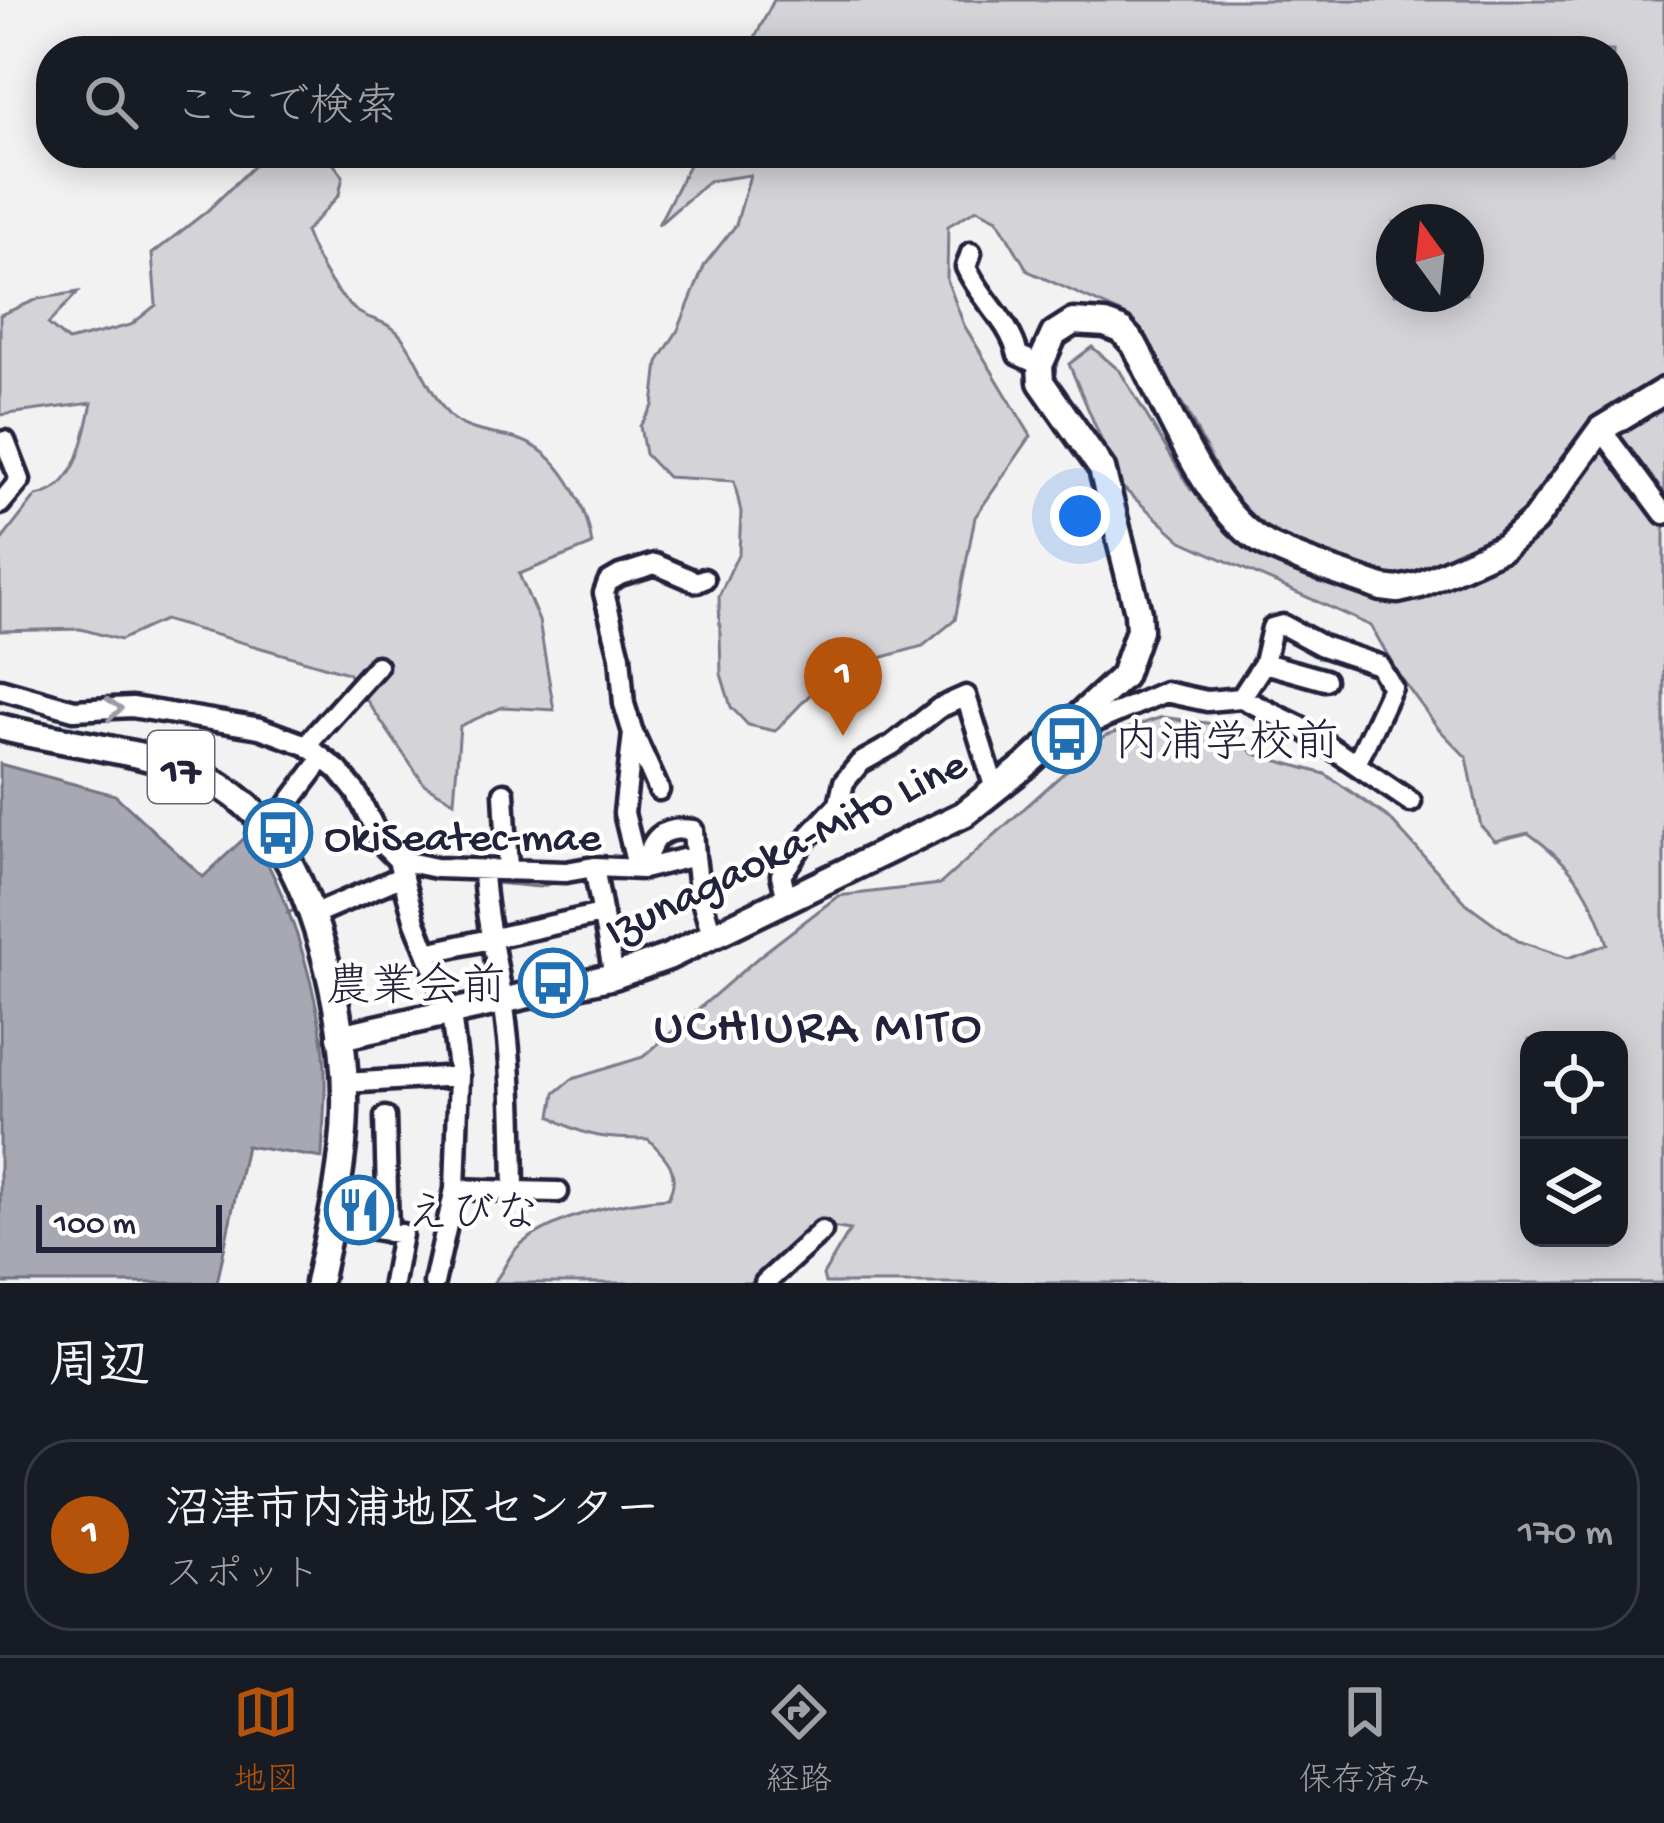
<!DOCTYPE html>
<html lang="ja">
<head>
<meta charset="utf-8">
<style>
  :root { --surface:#171b24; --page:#20242c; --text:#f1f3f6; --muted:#9ea1a6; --line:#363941; --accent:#b45309 }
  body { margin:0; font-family:"Gochi Hand","Klee One",sans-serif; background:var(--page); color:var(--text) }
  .controls { position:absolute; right:36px; bottom:36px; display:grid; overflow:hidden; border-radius:24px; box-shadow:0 6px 30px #0003 }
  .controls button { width:108px; height:108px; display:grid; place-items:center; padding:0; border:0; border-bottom:3px solid var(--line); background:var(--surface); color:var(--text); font:60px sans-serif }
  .compass { position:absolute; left:1376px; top:204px; width:108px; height:108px; border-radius:50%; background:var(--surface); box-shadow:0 6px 30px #0003; rotate:345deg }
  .scale { position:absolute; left:36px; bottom:30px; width:186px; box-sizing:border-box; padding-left:12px; border:6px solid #22223b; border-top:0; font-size:33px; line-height:42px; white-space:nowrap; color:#22223b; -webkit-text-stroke:9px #fff; paint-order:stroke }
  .you { position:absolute; left:1080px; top:516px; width:42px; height:42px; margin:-30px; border:9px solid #fff; border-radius:50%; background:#1a73e8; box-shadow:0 0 0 18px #1a73e833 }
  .badge { display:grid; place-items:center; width:78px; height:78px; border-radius:50%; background:var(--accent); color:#fff; font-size:39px; font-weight:700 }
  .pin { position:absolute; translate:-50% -99px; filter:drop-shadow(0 3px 6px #0008) }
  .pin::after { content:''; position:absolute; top:63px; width:42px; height:36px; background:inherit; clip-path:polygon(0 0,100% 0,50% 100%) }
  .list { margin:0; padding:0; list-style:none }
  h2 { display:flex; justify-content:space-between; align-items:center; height:156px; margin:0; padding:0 48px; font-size:51px }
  h2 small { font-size:39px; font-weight:400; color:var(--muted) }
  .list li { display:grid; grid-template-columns:78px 1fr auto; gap:36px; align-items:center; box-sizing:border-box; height:192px; margin:0 24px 24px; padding:0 24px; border:3px solid var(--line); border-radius:48px }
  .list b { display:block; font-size:45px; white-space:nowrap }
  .list p { margin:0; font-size:39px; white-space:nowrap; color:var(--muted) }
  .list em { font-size:39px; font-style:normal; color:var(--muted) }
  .icon { flex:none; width:66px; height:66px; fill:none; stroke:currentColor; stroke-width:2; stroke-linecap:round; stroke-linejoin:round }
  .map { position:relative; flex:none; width:1664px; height:1283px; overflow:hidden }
  .search { position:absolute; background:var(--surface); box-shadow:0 6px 30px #0003; left:36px; right:36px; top:36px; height:132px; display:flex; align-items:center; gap:30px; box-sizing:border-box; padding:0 42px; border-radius:48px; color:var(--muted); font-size:45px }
  .sheet { height:372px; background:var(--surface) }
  nav { display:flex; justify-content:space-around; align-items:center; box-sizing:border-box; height:168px; border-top:3px solid var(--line); background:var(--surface); font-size:33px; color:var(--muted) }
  nav a { display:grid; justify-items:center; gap:6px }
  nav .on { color:var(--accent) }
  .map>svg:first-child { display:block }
  .green { fill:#d3d3d8; stroke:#7a7a8a; stroke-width:3; fill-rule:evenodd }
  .water { fill:#a8a8b2; stroke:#727282; stroke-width:3 }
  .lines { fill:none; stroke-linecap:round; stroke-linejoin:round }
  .stream { stroke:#727282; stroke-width:3 }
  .minor-casing { stroke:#22223b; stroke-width:27 }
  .major-casing { stroke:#22223b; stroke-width:33 }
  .minor { stroke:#fff; stroke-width:18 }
  .major { stroke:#fff; stroke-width:24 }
  .oneway { stroke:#9c9ca7 }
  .labels { text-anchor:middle; stroke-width:9; stroke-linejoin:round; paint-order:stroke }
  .shield { fill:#fff; stroke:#646476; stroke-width:3 }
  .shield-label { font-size:42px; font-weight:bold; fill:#22223b }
  .poi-label { font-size:45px; fill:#22223b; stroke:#fff; text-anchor:start }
  .street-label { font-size:45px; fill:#22223b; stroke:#fff }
  .quarter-label { font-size:51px; letter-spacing:3px; fill:#22223b; stroke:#fff }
</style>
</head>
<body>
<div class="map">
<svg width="1664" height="1283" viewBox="0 0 1664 1283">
  <rect width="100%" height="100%" fill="#f2f2f3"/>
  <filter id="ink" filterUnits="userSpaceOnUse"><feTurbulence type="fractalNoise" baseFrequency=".00833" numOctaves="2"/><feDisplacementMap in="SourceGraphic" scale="24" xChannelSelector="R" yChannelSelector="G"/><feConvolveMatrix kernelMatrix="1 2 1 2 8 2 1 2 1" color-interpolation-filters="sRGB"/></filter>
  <g filter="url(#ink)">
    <path class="green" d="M774 0H1664V1283H825L823 1275 850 1230 812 1224 757 1283H493C505 1271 508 1254 521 1244 559 1215 621 1201 668 1198 682 1172 666 1157 648 1139 611 1139 582 1138 551 1116L555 1093 572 1079 643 1057 761 955 838 896 940 884 1105 736 1162 717 1221 725 1254 754 1325 774 1389 818 1467 904 1518 941 1568 958 1608 944C1591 892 1573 865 1528 833L1495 841 1481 826 1467 758 1438 728 1399 675 1371 626 1182 541 1121 486 1069 364 1092 347 1120 371 1191 490 1226 488 1187 411 1125 315 1028 271 997 219 977 209 948 226 947 280 964 325 1031 436 975 517 955 620 923 646 873 660 826 678 775 731 748 725 731 707 721 674 719 596 739 552 741 512 734 481 667 477 645 454 640 426 653 406 658 362 678 330 705 264 736 225 750 175 709 181 658 225 695 153H1613V51H748ZM1394 222H1466V294H1394ZM1529 1040H1619V1238H1529Z
      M267 153H325L343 176 339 195 305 232C315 258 332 290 354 309 365 319 384 320 395 330 413 345 429 394 449 415 464 432 496 433 517 439 560 451 587 505 592 545L519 574 539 621 554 710 503 707 460 726 454 801 424 784 348 673 164 620 120 640 81 629 0 631V542L36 496C78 489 84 438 92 403L0 415V315L38 299 78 292 48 324 68 341 131 325 156 305 152 254 207 211Z"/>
    <path class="water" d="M0 764 115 795 203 877 251 832C287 894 313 973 323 1045 328 1081 323 1121 322 1158L246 1146 217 1283H0Z"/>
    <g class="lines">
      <path class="stream" d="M494 883 540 887 560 880
        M321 900 367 882
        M287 913 300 908"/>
      <defs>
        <path id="minor" d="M971 253 966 267C980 299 1010 321 1018 355L1040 365
          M1601 429 1664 514
          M0 504 20 480 5 441
          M1264 663 1325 680
          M0 689 74 710 132 707 260 728 306 745 338 770 356 792 383 845 398 860 415 922 451 1014 459 1076 455 1189 434 1283
          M1241 698 1264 663 1272 628 1283 625 1322 646 1379 665 1392 687 1357 762
          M1066 729 1088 725 1165 692 1207 701 1241 698 1299 726 1411 802
          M635 737 659 790
          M306 745 377 666
          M504 793 508 871
          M273 835 284 810 323 758
          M398 860 436 868 566 872 594 867 643 869 695 856 699 890 712 935
          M637 866 624 813 633 733 624 704 620 656 604 593 608 582 620 575 655 564 697 582 704 579
          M594 867 614 976
          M643 869C652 839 659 826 693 830L695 856
          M787 899 781 875 807 838 839 804 844 782 860 763 892 745 939 708 966 696 995 789
          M310 916 403 876
          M427 953 601 914
          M345 1083 459 1076
          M385 1117 388 1232
          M455 1189 514 1191C513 1127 513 1064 503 1001 496 957 485 916 483 871
          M514 1191 558 1192
          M331 1221 402 1234 393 1283
          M765 1283 822 1231"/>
        <path id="major" d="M0 727C60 743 153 751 205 777 232 791 257 812 274 837 321 906 347 1028 345 1110 344 1168 330 1226 318 1283
          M340 1037 614 976 668 957 964 814 1026 765 1123 676 1139 630 1138 612 1102 469 1041 382 1040 365 1054 334 1073 322 1105 324 1121 330 1134 344C1166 402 1207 515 1268 545 1304 563 1345 574 1382 588L1398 590 1420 585 1504 547 1534 521 1601 429 1664 391"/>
      </defs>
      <use href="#minor" class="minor-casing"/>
      <use href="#major" class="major-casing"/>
      <use href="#minor" class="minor"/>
      <use href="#major" class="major"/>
    </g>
    <defs><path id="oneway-chevron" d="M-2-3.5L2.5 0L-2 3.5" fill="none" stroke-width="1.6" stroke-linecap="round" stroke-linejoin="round" transform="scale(3)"/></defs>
    <use class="oneway" href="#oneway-chevron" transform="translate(114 709) rotate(-5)"/>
  </g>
  <defs>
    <symbol id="bus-ring" viewBox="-11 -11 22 22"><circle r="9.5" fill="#fff" stroke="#1f6fb2" stroke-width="1.5"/><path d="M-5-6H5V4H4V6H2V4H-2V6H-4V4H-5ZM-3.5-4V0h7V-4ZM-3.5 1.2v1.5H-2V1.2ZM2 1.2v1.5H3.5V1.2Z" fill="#1f6fb2"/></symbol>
    <symbol id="restaurant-ring" viewBox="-11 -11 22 22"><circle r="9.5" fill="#fff" stroke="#1f6fb2" stroke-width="1.5"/><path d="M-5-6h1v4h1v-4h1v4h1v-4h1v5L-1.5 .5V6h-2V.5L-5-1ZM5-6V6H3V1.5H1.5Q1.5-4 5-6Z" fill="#1f6fb2"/></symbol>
  </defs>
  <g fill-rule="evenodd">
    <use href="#bus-ring" x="1029" y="701" width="76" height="76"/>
    <use href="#bus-ring" x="240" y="795" width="76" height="76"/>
    <use href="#bus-ring" x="515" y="945" width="76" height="76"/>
    <use href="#restaurant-ring" x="321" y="1172" width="76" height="76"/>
  </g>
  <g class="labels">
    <rect class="shield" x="148" y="731" width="66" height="72" rx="9"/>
    <g class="shield-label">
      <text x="181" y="782">17</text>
    </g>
    <g class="poi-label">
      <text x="1114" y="755">内浦学校前</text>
      <text x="324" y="849">OkiSeatec-mae</text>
      <text x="506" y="999" text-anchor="end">農業会前</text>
      <text x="406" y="1226">えびな</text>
    </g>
    <g class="street-label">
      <text transform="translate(784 844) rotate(-26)" y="16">Izunagaoka-Mito Line</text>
    </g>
    <g class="quarter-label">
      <text x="819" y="1040">UCHIURA MITO</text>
    </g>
  </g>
</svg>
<div class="controls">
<button><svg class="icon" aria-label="locate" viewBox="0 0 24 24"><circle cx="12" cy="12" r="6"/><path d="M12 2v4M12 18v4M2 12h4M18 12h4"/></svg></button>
<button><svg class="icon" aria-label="layers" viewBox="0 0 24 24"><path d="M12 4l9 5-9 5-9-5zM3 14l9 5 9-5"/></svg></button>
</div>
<svg class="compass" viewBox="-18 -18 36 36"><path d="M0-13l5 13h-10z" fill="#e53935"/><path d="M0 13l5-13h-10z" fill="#9ea1a6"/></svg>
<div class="scale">100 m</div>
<div class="you"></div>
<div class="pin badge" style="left:843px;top:736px">1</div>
<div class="search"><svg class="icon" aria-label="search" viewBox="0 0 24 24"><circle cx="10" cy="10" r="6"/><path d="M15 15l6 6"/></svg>ここで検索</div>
</div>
<section class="sheet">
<h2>周辺<small></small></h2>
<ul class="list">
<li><span class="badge">1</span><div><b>沼津市内浦地区センター</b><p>スポット</p></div><em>170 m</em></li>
</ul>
</section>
<nav>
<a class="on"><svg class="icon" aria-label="map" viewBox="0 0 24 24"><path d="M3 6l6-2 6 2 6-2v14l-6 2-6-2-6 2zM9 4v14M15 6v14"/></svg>地図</a>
<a><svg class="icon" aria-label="directions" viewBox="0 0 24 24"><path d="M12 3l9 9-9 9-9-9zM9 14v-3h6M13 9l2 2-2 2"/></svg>経路</a>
<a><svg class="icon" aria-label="saved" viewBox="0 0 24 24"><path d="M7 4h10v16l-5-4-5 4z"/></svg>保存済み</a>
</nav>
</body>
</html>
